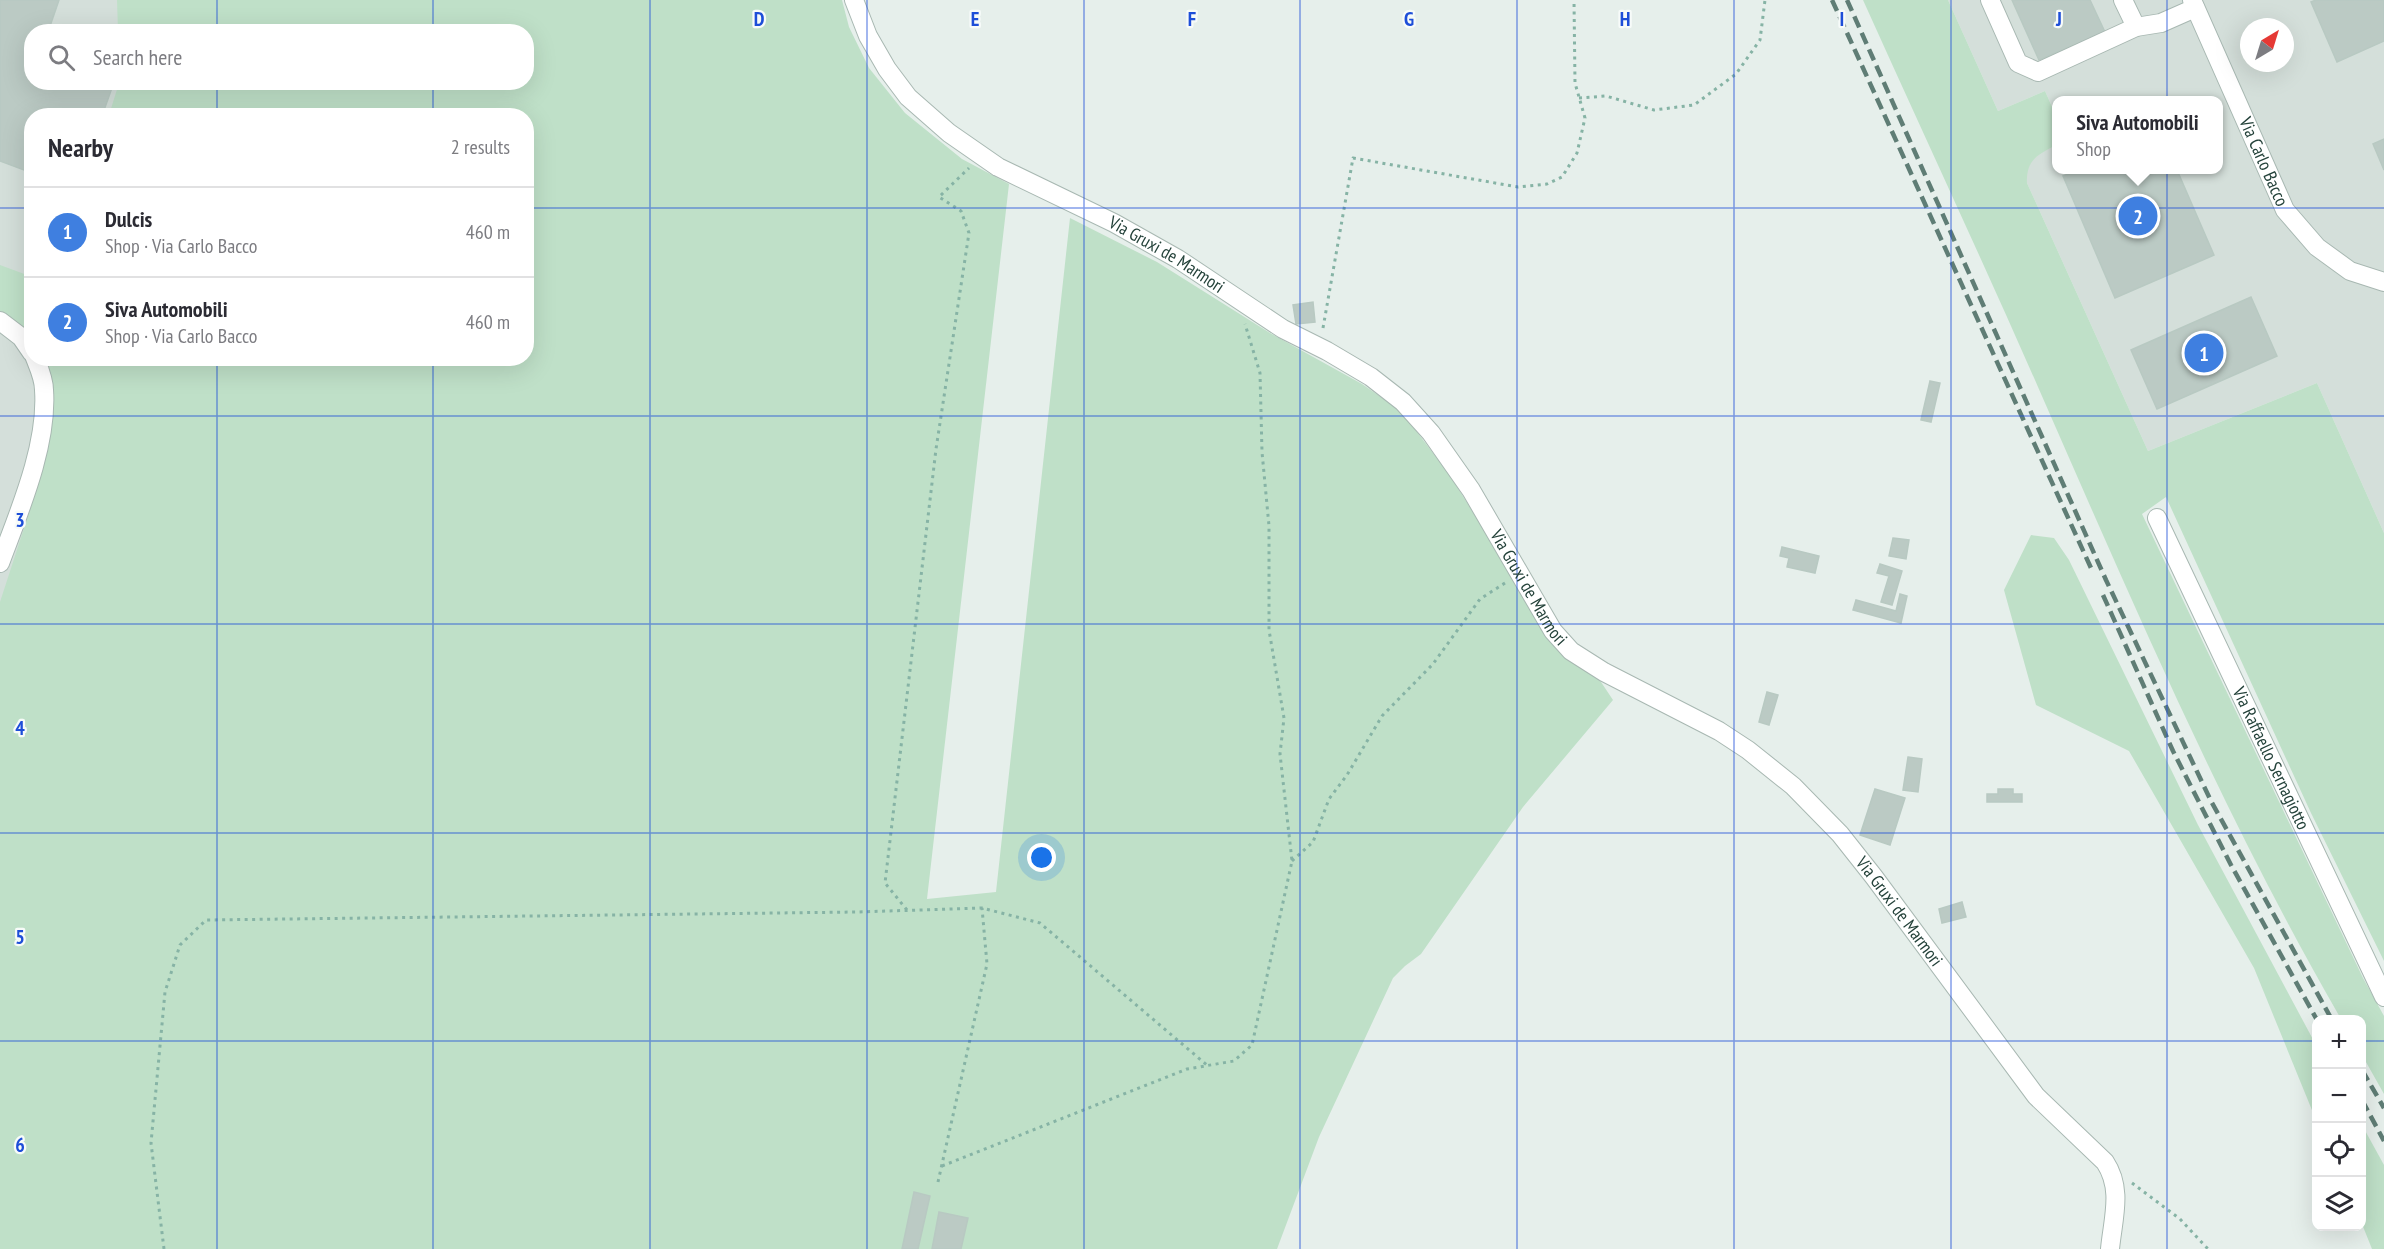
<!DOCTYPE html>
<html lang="en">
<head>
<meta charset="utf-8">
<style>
  :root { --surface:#fff; --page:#f2f2f3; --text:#2b2b33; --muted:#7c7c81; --line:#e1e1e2; --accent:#855347 }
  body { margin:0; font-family:"PT Sans Narrow",sans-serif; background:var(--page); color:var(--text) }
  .controls { position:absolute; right:18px; bottom:18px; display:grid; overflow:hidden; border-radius:12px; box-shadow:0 6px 24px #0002 }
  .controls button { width:54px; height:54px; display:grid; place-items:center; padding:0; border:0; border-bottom:2px solid var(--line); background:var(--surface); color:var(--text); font:30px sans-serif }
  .compass { position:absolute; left:2240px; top:18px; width:54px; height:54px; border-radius:50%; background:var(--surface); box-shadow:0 6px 24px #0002; rotate:38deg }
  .you { position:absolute; left:1042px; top:858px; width:21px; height:21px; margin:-15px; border:4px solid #fff; border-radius:50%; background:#1a73e8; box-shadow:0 0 0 9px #1a73e833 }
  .badge { display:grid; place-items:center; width:39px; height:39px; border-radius:50%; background:var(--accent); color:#fff; font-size:20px; font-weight:700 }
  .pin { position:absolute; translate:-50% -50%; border:3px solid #fff; box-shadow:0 2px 6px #0006 }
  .popup { position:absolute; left:2052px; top:96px; width:171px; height:78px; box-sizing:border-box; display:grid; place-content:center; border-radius:12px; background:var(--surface); filter:drop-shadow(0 2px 4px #0005); font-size:20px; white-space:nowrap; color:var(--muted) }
  .popup b { font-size:22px; color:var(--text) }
  .popup::after { content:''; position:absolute; left:50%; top:100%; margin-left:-12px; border:12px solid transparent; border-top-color:var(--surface) }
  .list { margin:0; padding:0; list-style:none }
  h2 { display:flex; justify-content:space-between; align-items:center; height:78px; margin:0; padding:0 24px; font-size:26px }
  h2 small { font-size:20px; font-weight:400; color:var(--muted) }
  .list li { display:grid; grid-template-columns:39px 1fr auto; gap:18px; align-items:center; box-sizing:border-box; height:90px; padding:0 24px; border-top:2px solid var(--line) }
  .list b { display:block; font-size:22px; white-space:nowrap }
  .list p { margin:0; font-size:20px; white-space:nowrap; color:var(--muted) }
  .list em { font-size:20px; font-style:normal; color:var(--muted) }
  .icon { flex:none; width:33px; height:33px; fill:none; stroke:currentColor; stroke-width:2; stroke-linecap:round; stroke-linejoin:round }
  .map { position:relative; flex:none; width:2384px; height:1249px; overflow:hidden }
  .search { position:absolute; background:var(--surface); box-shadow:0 6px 24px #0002; left:24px; top:24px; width:510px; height:66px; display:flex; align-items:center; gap:15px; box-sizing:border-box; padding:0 21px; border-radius:24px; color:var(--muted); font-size:22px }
  .panel { position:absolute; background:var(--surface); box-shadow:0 6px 24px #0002; left:24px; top:108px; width:510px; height:258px; border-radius:24px }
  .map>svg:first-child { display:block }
  .built { fill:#d4dfda; fill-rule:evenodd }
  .green { fill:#bfe0c8 }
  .building { fill:#bbcac4; stroke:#b8c9c2; stroke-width:1.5 }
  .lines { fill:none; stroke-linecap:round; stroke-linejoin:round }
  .minor-casing { stroke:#a8b8b2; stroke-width:20 }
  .path { stroke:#86b3a5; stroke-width:3; stroke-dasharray:3 4.5; stroke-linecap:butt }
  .minor { stroke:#fff; stroke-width:18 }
  .rail { stroke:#5f7d75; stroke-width:4.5; stroke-dasharray:12 6; stroke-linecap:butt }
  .grid { fill:none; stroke:#1d4ed8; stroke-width:1.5; stroke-opacity:0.55 }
  .labels { text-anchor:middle; stroke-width:4.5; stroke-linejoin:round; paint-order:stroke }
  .street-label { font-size:18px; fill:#24423a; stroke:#f7fbf9 }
  .grid-label { font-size:20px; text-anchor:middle; font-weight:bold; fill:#1d4ed8; stroke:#f7fbf9; stroke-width:4.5; stroke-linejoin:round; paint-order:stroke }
</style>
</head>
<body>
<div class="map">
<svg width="2384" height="1249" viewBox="0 0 2384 1249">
  <rect width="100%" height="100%" fill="#e6efeb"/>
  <path class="built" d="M0 0H215L214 31 32 32V82L205 83 199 115 32 116V358L109 359 0 636Z
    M1948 0H2384V533L2317 383 2148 451 2027 183V171L2031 161 2039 153 2057 145V170H2219V100H2057V118L2045 91 1998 111ZM2249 27H2285V63H2249Z"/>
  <path class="green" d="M117 0H842L849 27 869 68 905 113 962 159 1009 184 927 899 996 892 1070 218 1157 262 1270 333 1362 384 1401 411 1449 474 1527 598 1546 637 1571 662 1599 679 1613 700 1523 807 1421 954 1405 966 1393 978 1319 1137 1277 1249H0V602L41 476 51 426 43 359 526 358V116L109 115 119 83 526 82V32L118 31Z
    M1863 0H1948L1998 111 2045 91 2057 118V145C2038 154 2026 160 2027 183L2148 451 2317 383 2384 533V961L2311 813 2166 497 2142 514 2363 978 2384 1016V1094L2362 1055V1020L2341 1019C2224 817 2132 601 2038 387 1981 257 1921 129 1863 0Z
    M0 265 27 275 31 271V339L0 311Z
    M2031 535 2054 538 2069 560 2198 825 2316 1045V1120L2254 968 2129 751 2036 705 2004 590Z
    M2362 1125 2384 1165V1249H2372L2362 1224Z"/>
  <path class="building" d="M0 0H59L48 32H32V82H114L102 116H32V173L0 161Z
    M2012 0H2090L2105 32 2039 60Z
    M2316 0H2384V41L2337 62 2311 2Z
    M2384 139V170L2373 144Z
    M2078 170H2177L2214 255 2115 298 2063 176Z
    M2251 297 2277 356 2157 409 2131 350Z
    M1313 302 1315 322 1296 324 1293 305Z
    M1930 381 1940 383 1931 422 1921 420Z
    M1893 538 1909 540 1906 559 1889 556Z
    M1782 547 1819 556 1815 573 1787 567 1789 558 1780 556Z
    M1880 564 1902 571 1892 605 1881 602 1889 576 1877 573Z
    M1900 594 1907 596 1901 623 1853 610 1856 600 1896 611Z
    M1767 692 1778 695 1769 725 1759 722Z
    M1908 757 1922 759 1918 792 1903 790Z
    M1875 789 1905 798 1890 845 1860 835Z
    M1998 789H2013V794H2022V802H1987V794H1998Z
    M1962 902 1966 917 1942 923 1939 909Z
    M914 1192 930 1196 918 1249H902Z
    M939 1212 968 1218 961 1249H932Z"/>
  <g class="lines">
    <defs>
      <g id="minor">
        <path id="s1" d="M854 0 868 36 887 69 908 97 949 133 998 167 1114 223 1178 259 1283 329 1327 351 1371 377 1403 402 1431 433 1471 490 1553 631 1571 651 1604 672 1719 731 1748 750 1793 786 1840 834 1874 877 2036 1096 2105 1162C2123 1189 2113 1218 2110 1249"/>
        <path d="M1990 0 2018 63 2038 72 2136 27 2161 23 2195 8"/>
        <path d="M2123 0 2136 27"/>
        <path id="s2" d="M2192 0 2285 210 2317 247 2350 271 2384 282"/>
        <path d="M0 321 21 337 32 353"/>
        <path id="s3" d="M2157 518 2384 997"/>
        <path d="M0 563C19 512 48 445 44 390 44 379 39 368 35 358"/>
      </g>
    </defs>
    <use href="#minor" class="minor-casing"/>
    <path class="path" d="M1579 98 1606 96 1654 110 1694 105 1736 74 1760 40 1765 0
      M1323 328 1353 158 1518 187 1547 184 1562 177 1577 153 1585 118 1575 83 1574 0
      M1292 861 1313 842 1329 799 1347 775 1382 716 1433 664 1480 599 1505 583
      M907 910 885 883 936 449 969 233 961 211 939 197 969 168
      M942 1166 1187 1069 1234 1061 1252 1045 1292 861 1280 754 1284 718 1269 630V526L1262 452 1260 373 1245 324
      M938 1182 987 964 982 908
      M2132 1183 2180 1219 2208 1249
      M164 1249 151 1143 165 992 180 945 206 920 857 912 982 908 1040 923 1208 1066"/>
    <use href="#minor" class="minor"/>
    <path class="rail" d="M1832 0 2091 568
      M1847 0 2106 580 2211 801 2332 1020
      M2103 595 2173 751 2231 865 2317 1020
      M2362 1070 2384 1108
      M2362 1100 2384 1141"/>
  </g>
  <path class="grid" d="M217 0V32M433 0V32M650 0V1249M867 0V1249M1084 0V1249M1300 0V1249M1517 0V1249M1734 0V1249M1951 0V1249M2167 0V1249M217 82V116M433 82V116M0 208H32M526 208H2384M217 358V1249M433 358V1249M0 416H2384M0 624H2384M0 833H2384M0 1041H2316M2362 1041H2384"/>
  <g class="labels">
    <g class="street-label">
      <text dy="6" stroke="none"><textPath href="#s2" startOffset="177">Via Carlo Bacco</textPath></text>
      <text dy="6" stroke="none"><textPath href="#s1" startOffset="416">Via Gruxi de Marmori</textPath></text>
      <text dy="6" stroke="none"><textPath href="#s1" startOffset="920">Via Gruxi de Marmori</textPath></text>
      <text dy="6" stroke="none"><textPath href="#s3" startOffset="266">Via Raffaello Sernagiotto</textPath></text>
      <text dy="6" stroke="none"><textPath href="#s1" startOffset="1422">Via Gruxi de Marmori</textPath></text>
    </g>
  </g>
  <g class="grid-label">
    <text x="759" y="26">D</text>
    <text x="975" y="26">E</text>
    <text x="1192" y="26">F</text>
    <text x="1409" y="26">G</text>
    <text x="1625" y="26">H</text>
    <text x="1842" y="26">I</text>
    <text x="2059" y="26">J</text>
    <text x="20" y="527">3</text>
    <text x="20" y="735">4</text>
    <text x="20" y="944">5</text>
    <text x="20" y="1152">6</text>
  </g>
</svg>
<div class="controls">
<button>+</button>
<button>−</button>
<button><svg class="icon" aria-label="locate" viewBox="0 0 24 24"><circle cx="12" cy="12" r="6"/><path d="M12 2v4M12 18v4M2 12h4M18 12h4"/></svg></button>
<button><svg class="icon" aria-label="layers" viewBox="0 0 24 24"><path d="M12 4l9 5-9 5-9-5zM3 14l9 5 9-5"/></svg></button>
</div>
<svg class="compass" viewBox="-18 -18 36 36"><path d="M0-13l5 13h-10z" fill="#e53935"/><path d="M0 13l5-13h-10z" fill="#7c7c81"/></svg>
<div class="you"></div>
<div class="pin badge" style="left:2204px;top:353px;background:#3f7fe0">1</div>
<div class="pin badge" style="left:2138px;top:216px;background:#3f7fe0">2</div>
<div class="popup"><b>Siva Automobili</b>Shop</div>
<div class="search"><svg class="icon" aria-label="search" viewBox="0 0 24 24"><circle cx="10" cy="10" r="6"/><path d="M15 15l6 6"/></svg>Search here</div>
<section class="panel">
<h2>Nearby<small>2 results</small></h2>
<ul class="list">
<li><span class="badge" style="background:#3f7fe0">1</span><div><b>Dulcis</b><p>Shop · Via Carlo Bacco</p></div><em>460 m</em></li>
<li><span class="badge" style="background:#3f7fe0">2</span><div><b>Siva Automobili</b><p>Shop · Via Carlo Bacco</p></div><em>460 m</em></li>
</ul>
</section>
</div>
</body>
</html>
